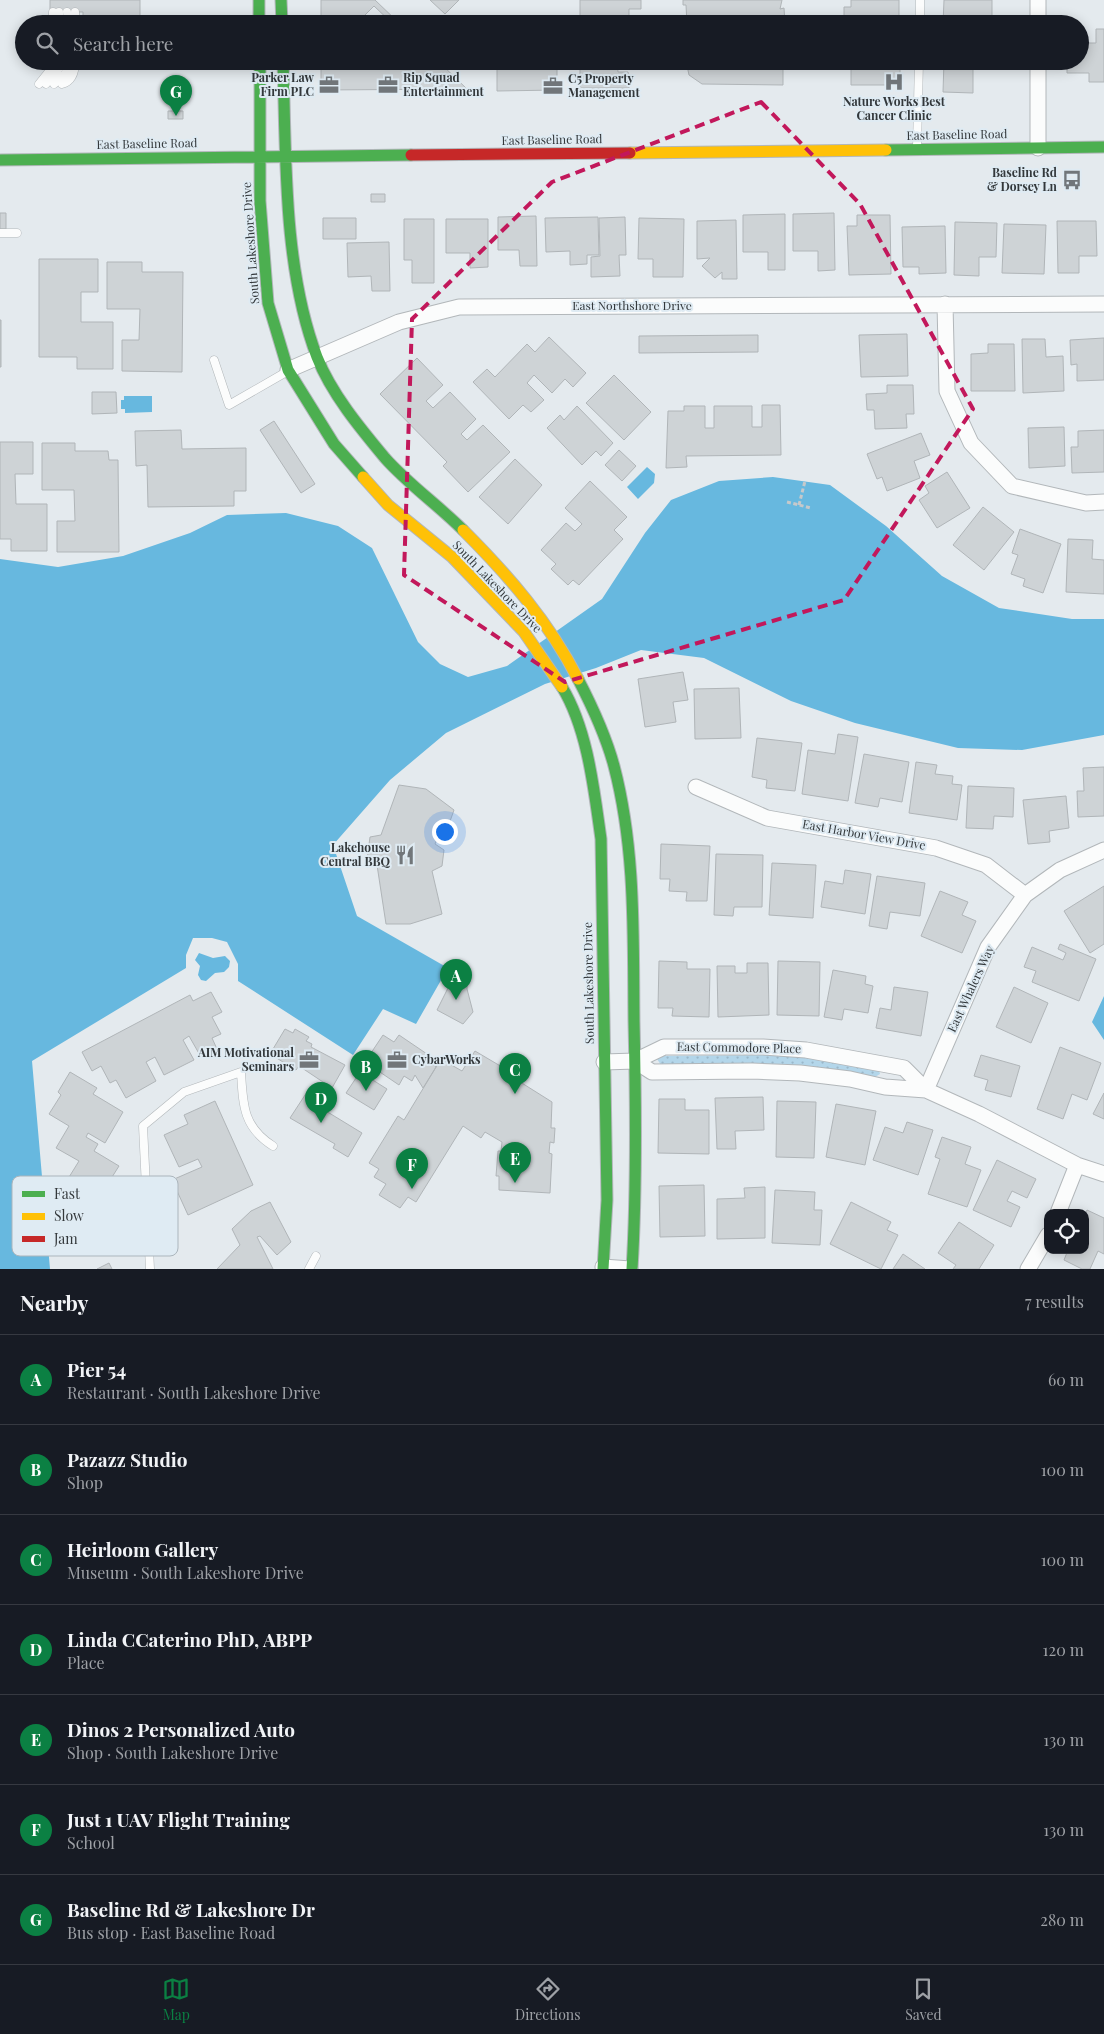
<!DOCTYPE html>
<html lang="en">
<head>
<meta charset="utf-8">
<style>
  :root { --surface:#171b24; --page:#20242c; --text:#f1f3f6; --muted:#9ea1a6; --line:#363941; --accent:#0b8043 }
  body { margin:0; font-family:"Playfair Display",serif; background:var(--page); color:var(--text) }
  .controls { position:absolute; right:15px; bottom:15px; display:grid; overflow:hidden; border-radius:10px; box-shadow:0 2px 12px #0003 }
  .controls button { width:45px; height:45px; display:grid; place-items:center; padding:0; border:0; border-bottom:1px solid var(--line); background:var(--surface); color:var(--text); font:25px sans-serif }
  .you { position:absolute; left:444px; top:831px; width:18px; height:18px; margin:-12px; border:4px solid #fff; border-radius:50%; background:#1a73e8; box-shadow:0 0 0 8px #1a73e833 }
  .badge { display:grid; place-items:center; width:32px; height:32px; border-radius:50%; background:var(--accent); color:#fff; font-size:16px; font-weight:700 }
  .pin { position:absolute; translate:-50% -41px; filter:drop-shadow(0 1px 2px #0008) }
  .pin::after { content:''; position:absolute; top:26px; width:18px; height:15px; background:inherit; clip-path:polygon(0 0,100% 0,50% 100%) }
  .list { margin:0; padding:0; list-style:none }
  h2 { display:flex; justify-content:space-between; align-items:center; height:65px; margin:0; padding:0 20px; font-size:21px }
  h2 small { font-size:16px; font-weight:400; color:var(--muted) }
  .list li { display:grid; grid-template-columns:32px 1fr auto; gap:15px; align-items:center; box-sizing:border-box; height:90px; padding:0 20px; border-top:1px solid var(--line) }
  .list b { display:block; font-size:19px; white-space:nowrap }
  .list p { margin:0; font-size:16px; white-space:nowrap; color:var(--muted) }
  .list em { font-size:16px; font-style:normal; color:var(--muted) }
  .icon { flex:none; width:28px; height:28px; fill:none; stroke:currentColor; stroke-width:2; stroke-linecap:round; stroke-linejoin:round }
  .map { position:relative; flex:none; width:1104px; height:1269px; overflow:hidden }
  .search { position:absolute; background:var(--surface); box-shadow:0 2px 12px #0003; left:15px; right:15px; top:15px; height:55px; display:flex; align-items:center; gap:12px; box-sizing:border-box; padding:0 18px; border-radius:28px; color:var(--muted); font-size:19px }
  .sheet { height:695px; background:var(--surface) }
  nav { display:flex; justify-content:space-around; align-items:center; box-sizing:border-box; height:70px; border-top:1px solid var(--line); background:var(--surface); font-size:14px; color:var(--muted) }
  nav a { display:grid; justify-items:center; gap:2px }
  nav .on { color:var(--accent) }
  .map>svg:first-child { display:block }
  .grass { fill:url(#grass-dots) }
  .water { fill:#67b8df }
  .building { fill:#ced3d6; stroke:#b0b5b8 }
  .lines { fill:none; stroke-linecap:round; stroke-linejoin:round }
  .lane-casing { stroke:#b2b7ba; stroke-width:9 }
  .street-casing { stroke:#b2b7ba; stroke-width:17 }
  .fast-casing { stroke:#b2b7ba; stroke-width:13 }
  .slow-casing { stroke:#b2b7ba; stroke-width:13 }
  .jam-casing { stroke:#b2b7ba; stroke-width:13 }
  .path { stroke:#c6c9cb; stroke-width:3; stroke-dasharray:4 2.5; stroke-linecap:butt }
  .lane { stroke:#fbfcfc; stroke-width:8 }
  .street { stroke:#fbfcfc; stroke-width:15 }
  .fast { stroke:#4caf50; stroke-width:11 }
  .slow { stroke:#ffc107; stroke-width:11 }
  .jam { stroke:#c62828; stroke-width:11 }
  .marked { fill:none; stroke:#c2185b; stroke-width:4; stroke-dasharray:10 6; stroke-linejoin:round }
  .labels { text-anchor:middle; stroke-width:4; stroke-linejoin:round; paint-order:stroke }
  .poi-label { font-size:12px; font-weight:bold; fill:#33383b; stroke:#dfebf3; text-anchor:end }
  .street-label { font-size:12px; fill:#33383b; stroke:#dfebf3 }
  .key { fill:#dfebf3; stroke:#abb5bc; stroke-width:1 }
  .key-label { font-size:14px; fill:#33383b }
</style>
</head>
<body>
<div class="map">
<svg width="1104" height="1269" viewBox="0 0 1104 1269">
  <defs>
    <pattern id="grass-dots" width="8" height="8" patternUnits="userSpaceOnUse" patternTransform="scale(1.25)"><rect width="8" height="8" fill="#b3d6ea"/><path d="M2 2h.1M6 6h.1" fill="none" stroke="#9ab8ca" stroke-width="1.8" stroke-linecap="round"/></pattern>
  </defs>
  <rect width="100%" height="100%" fill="#e4eaee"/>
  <path class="grass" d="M774 1055 813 1058 879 1070 880 1074 875 1077C804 1060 733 1063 661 1065L657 1059 661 1056Z"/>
  <path class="water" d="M124 396H152V412L125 413V409H121V400H124Z
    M647 467 655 474 654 483 638 499 627 487Z
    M773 477 830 485 886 526 942 576 999 608 1072 619H1104V735L1022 750 958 748 855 723 791 701 704 658 641 650 596 668 545 684 446 733 390 780 333 845 357 916 448 968 416 1024 383 1009 353 1055 238 981V964L227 942 212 938H193L186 955V968L32 1061 50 1269H0V559L58 567 123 556 190 533 227 515 286 513 338 526 372 548 418 642 440 664 468 677 507 666 602 599 645 533 671 500 719 481Z
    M199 953 213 958 225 956 230 961 229 967 224 972 215 973 206 981 201 980 198 975 200 966 195 960Z
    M1104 996V1040L1092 1022Z"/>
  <path class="building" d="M50 0H140V16H150V24H83V12H50Z
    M321 0H375L400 24H393L374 6 365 15V24H321Z
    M430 0H459L445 14Z
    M580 0H641V9H629V20H617V24H580Z
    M683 0H782L780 9 784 8 785 24H687L686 5H683Z
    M851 0H899V24H869V21L844 24V7H851Z
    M944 0H992V24H943Z
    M556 22V24H496V23Z
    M1096 29H1104V82H1089V73H1067V61H1080V43H1096Z
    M84 61H150L151 64 84 65Z
    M321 61H438L467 89 321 90Z
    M497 61H557V90L497 91Z
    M580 61H617L618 72H628L629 88H580Z
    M686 61H786L787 68H783V85L702 84 689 75Z
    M851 61H900V85H851Z
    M944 61H990V68H973V93L943 92Z
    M168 111H183V119H168Z
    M371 194H385V202H371Z
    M0 213H6V229H0Z
    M834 213 835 270 818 271V251H793V214Z
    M785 214V270H768V252H743V215Z
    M857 215H890L891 274 849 275 847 226H857Z
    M536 216 537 266H520L519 250H498V217Z
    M598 217 599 255H587V264L570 265V251L546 252 545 218Z
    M625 217 626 255H619L620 276 591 277V257L600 256 599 218Z
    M323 218H356V239H323Z
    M639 218 684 219 683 277H653V259H638Z
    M404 219H434V283H412V260H404Z
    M446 219H488V267L470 268V253H446Z
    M736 220 737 279H722V272L715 278 702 266 710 258 697 259V221Z
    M1057 221H1096L1097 256H1079V273H1058Z
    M955 222 997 223 996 257H979V276L954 275Z
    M1004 224 1046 225 1044 274 1002 273Z
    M945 226 946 273 919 274V267H903L902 227Z
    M389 242 390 291H372L371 276 348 277 347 243Z
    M39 259H98V292H81V322H113V369H77V357H39Z
    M107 262H142V272H183L182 372 122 371V340H139L140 309H107Z
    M0 320H1V367H0Z
    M907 334 908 376 861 377 859 335Z
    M758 335V352L639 353V336Z
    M549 337 586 373 573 387 565 379 552 393 534 375 527 383 544 400 531 412 523 405 509 419 473 382 487 369 495 377 527 344 535 352Z
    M1104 338V380L1077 381V364L1071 365 1070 340Z
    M1022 339H1045L1046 357 1063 356 1064 391 1023 393Z
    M988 344H1014L1015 391H971V354L988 353Z
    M417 358 443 385 426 401 433 408 450 392 476 419 461 434 467 440 483 425 510 452 468 492 443 466 447 462 380 394Z
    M614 375 651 412 624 440 586 403Z
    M887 385H913L914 414H906L907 428 875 429 874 410H867L866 394 887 393Z
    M92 392H116L117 413 92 414Z
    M762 405H780L781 455 686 456 687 467 666 468 668 411H684V406H705V428H714V406H752V427H762Z
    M577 406 613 443 601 456 596 451 582 465 547 428 560 415 564 420Z
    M274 421 315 484 301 493 260 430Z
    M1064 427 1065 466 1029 468 1028 428Z
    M181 430 182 449 246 448V491H234V506L148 507 147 465 136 466 135 431Z
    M1104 430V472L1072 473 1071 447H1078V431Z
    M921 433 930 455 914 461 920 478 887 491 882 477 877 479 867 454Z
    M0 442H33V474H15L16 504H47V551H11V539H0Z
    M42 443H75V451H108L109 460H118L119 552H57V521H75L74 490H42Z
    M619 450 636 466 622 481 605 465Z
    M515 459 542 485 508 524 479 497Z
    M947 472 970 508 937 528 919 500 929 493 925 486Z
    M590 481 627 517 614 530 623 539 579 585 573 580 568 585 551 569 556 564 541 550 566 523 575 531 582 524 565 508Z
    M983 507 1014 532 984 570 953 545Z
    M1020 529 1061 544 1043 593 1023 586 1025 579 1011 574 1018 555 1012 553Z
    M1068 539 1093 540 1092 559 1104 560V594L1066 592Z
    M683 672 688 700 673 702 676 722 645 727 638 679Z
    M739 688 741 738 695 739 694 689Z
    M838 734 858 737 848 801 802 794 808 750 835 754Z
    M757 738 802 743 795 791 766 788 767 780 752 777Z
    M864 754 909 762 902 802 880 798 878 807 855 803Z
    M916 762 937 765 935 774 953 776 952 784 962 785 957 820 909 813Z
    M1104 767V816L1078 817 1077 791H1084L1083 768Z
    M399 785 426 789 454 810 443 841 437 839 435 844 444 850 442 866 432 871 442 914 410 924H386L377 865 367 860 370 837 381 835Z
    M968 786 1014 788 1013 817 994 816 993 829 966 828Z
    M1066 796 1069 828 1049 831 1050 842 1028 844 1023 800Z
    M661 844 710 846 707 901H686L687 892 669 891 670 879H660Z
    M716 854 763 855 762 907H734L733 916 714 915Z
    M772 863 816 865 813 918 769 915Z
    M845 870 871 874 865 914 821 907 825 881 843 884Z
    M877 876 925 883 920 916 890 912 887 929 869 926Z
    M1104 886V944L1090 953 1064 911Z
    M940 891 968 902 962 915 976 921 962 953 921 936Z
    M1060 944 1096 959 1079 1001 1032 982 1036 971 1024 967 1032 947 1063 960 1066 953 1058 949Z
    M659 961 687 962V969H710L709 1017 672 1016 673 1008H658Z
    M778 961 820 962 819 1016 777 1015Z
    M747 963H768L769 1015 718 1017 717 966H735V973H747Z
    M462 967 466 968 467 972V989L473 1012 463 1024 437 1010 450 984 451 974Z
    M833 970 866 976 865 984 873 986 868 1013 844 1009 842 1020 824 1017Z
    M894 987 928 992 921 1036 876 1028 880 1008 891 1010Z
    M1014 987 1048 1003 1031 1043 996 1027Z
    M211 992 222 1012 212 1017 221 1034 212 1038 217 1049 201 1057 189 1036 183 1040 194 1060 164 1075 155 1057 146 1062 156 1081 126 1098 116 1080 110 1083 101 1066 92 1071 82 1052 190 995 193 1001Z
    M285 1029 293 1033 295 1029 309 1037 306 1041 312 1044 311 1047 345 1065 332 1088 299 1066 296 1070 270 1054Z
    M383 1035 394 1042 399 1035 427 1054 425 1057 436 1067 423 1088 415 1075 412 1081 404 1076 399 1085 365 1062Z
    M1060 1047 1101 1063 1087 1100 1072 1094 1063 1119 1037 1109Z
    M475 1051 519 1077 517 1080 552 1102 551 1128H555L554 1143 550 1142 549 1153 552 1154 550 1193 499 1190V1176H496L498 1151H501L502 1142 485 1132 481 1138 463 1126 416 1202 408 1197 400 1208 379 1195 386 1184 374 1177 379 1169 369 1163 398 1116 404 1120 441 1059 462 1071Z
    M981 1055 1020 1066 1011 1097 985 1090 988 1080 974 1076Z
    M70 1072 97 1088 93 1094 123 1112 105 1143 88 1133 86 1137 98 1144 94 1151 119 1166 102 1193 108 1196 110 1192 124 1200 115 1215 128 1223 118 1238 62 1205 74 1186 66 1182 79 1161 56 1148 69 1126 49 1114 61 1095 58 1092Z
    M360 1072 387 1089 374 1110 346 1093Z
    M307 1092 324 1102 321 1108 362 1133 348 1157 333 1148 335 1144 290 1118Z
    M1104 1093V1119L1093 1114Z
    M763 1097 764 1130 735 1131 736 1149H717L715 1098Z
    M659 1099H685V1110H709V1154L658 1153Z
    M215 1101 253 1185 188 1215 172 1180 202 1167 198 1159 179 1167 164 1135 188 1124 184 1115Z
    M777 1101 816 1102 814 1158 776 1157Z
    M836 1104 876 1111 865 1165 826 1157Z
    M907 1122 933 1130 918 1175 873 1160 885 1127 903 1133Z
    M942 1137 971 1147 965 1164 981 1170 967 1207 928 1194 940 1159 935 1157Z
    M997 1160 1036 1179 1027 1198 1012 1191 1007 1201 1020 1207 1011 1227 973 1210Z
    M704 1185 705 1236 660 1237 659 1186Z
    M765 1187V1238L717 1239V1199L745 1198 744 1188Z
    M775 1190 815 1192 814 1210H822L820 1245 772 1243Z
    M270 1202 291 1242 277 1255 260 1236 257 1237 273 1269H217L240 1245 232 1229 251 1211Z
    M851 1202 891 1222 887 1230 898 1235 881 1269 830 1244Z
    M1087 1210 1104 1218V1254L1098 1251 1090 1269H1082L1064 1260 1068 1250H1085V1214Z
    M959 1222 994 1245 979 1269H953L956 1265 938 1253Z
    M903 1254 925 1269H893Z
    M109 1263 112 1269H97Z"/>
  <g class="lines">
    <defs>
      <path id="lane" d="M53 12V24
        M59 12V24
        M67 12 68 24
        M75 24V12
        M920 24V0
        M39 84 51 69 54 61
        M46 84 60 67 61 61
        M54 84 66 73 68 61
        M62 84C73 81 75 71 75 61
        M917 147 919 61
        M0 233H17
        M214 360 229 405 288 371
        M150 1269 143 1126 184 1092 241 1072C243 1105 243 1127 273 1146
        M309 1269 316 1256"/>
      <path id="street" d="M1038 0V24
        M1038 148V61
        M945 304 947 391 971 443 1012 486 1086 503 1104 502
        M288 370 399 322 459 307 1104 304
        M696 787 767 818 936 848 986 865 1025 895
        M635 1061 652 1072 752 1071 800 1073 850 1079 885 1087 926 1090 979 1114 1077 1165 1104 1174
        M604 1062 635 1061 664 1047H763L806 1050 904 1068 926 1090
        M926 1090 988 947 1025 895 1060 870 1104 850
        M1058 1213 1077 1165
        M603 1267 630 1269
        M1028 1269 1048 1235"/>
      <path id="fast" d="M259 0V24
        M281 0 282 24
        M260 61V201L268 303 288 370 334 444 363 477
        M283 61C286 156 283 268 317 357 331 393 360 428 385 458 408 484 438 505 463 530
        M886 150 1104 147
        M0 160 411 155
        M578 679C592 706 606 736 614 766 636 850 633 936 634 1022 636 1105 637 1187 632 1269
        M562 687C588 730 594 790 601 839L607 1200 603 1269"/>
      <path id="slow" d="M630 153 886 150
        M363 477 388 505 452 557 524 632 562 687
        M463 530C508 575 549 622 578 679"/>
      <path id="jam" d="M411 155 630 153"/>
    </defs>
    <use href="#lane" class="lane-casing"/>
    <use href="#street" class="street-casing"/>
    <use href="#fast" class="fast-casing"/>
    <use href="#slow" class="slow-casing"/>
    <use href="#jam" class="jam-casing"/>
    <path class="path" d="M787 502 811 508
      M799 505 805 481"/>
    <use href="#lane" class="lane"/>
    <use href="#street" class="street"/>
    <use href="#fast" class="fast"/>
    <use href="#slow" class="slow"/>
    <use href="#jam" class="jam"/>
  </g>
  <path class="marked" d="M761 102 860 204 973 409 844 600 565 682 404 575 412 319 552 182Z"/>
  <defs>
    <symbol id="hospital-bare" viewBox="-9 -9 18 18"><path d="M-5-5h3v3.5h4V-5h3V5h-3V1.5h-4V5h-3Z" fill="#71767a" stroke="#dfebf3" stroke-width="2.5" paint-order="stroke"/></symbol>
    <symbol id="office-bare" viewBox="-9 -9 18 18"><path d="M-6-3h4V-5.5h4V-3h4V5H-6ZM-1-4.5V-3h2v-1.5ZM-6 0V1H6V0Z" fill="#71767a" stroke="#dfebf3" stroke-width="2.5" paint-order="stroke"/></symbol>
    <symbol id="bus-bare" viewBox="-9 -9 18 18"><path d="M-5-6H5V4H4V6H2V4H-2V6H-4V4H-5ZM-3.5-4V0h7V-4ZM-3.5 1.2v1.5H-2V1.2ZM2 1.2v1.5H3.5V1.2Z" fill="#71767a" stroke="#dfebf3" stroke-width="2.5" paint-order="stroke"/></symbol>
    <symbol id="restaurant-bare" viewBox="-9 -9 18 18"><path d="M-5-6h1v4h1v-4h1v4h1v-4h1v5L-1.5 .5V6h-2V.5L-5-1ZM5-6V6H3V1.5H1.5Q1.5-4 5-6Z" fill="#71767a" stroke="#dfebf3" stroke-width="2.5" paint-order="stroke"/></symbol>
  </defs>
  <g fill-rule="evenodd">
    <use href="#hospital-bare" x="880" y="68" width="28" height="28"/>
    <use href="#office-bare" x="315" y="71" width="28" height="28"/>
    <use href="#office-bare" x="374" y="71" width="28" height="28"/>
    <use href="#office-bare" x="539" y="72" width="28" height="28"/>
    <use href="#bus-bare" x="1058" y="166" width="28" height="28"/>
    <use href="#restaurant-bare" x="391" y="841" width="28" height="28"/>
    <use href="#office-bare" x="295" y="1046" width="28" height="28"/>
    <use href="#office-bare" x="383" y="1046" width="28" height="28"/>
  </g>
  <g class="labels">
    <g class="poi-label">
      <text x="314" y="82">Parker Law<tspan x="314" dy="14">Firm PLC</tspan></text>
      <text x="403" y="82" text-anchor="start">Rip Squad<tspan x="403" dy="14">Entertainment</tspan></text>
      <text x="568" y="83" text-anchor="start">C5 Property<tspan x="568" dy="14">Management</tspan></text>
      <text x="894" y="106" text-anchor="middle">Nature Works Best<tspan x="894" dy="14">Cancer Clinic</tspan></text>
      <text x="1057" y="177">Baseline Rd<tspan x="1057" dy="14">&amp; Dorsey Ln</tspan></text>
      <text x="390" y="852">Lakehouse<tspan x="390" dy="14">Central BBQ</tspan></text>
      <text x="294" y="1057">AIM Motivational<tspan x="294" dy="14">Seminars</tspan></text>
      <text x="412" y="1064" text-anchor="start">CybarWorks</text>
    </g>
    <g class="street-label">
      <text transform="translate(957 135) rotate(-1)" y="4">East Baseline Road</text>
      <text transform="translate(552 140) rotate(-1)" y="4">East Baseline Road</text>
      <text transform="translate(147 144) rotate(-1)" y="4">East Baseline Road</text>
      <text transform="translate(251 243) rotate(-94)" y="4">South Lakeshore Drive</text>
      <text x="632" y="310">East Northshore Drive</text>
      <text transform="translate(497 587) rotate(46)" y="4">South Lakeshore Drive</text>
      <text transform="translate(864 835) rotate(10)" y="4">East Harbor View Drive</text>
      <text transform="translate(589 983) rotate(-91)" y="4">South Lakeshore Drive</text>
      <text transform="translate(971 989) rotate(-65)" y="4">East Whalers Way</text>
      <text transform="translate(739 1048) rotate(1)" y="4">East Commodore Place</text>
    </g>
  </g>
  <rect x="12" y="1176" width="166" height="80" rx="8" class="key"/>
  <rect x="22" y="1191" width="23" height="6" fill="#4caf50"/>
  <rect x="22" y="1213" width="23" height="7" fill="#ffc107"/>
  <rect x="22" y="1236" width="23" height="6" fill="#c62828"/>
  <g class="key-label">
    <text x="54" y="1199">Fast</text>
    <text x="54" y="1221">Slow</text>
    <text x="54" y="1244">Jam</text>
  </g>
</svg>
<div class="controls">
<button><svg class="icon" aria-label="locate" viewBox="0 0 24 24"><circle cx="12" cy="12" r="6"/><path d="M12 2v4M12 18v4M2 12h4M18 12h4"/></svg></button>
</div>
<div class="you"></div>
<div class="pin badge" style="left:456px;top:1000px">A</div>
<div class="pin badge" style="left:366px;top:1091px">B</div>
<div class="pin badge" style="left:515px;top:1094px">C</div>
<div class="pin badge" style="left:321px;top:1123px">D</div>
<div class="pin badge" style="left:515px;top:1183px">E</div>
<div class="pin badge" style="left:412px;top:1189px">F</div>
<div class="pin badge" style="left:176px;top:116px">G</div>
<div class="search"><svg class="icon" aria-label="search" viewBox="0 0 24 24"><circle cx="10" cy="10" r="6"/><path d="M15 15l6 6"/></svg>Search here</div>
</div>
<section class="sheet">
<h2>Nearby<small>7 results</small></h2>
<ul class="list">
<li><span class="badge">A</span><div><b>Pier 54</b><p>Restaurant · South Lakeshore Drive</p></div><em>60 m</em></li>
<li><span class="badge">B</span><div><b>Pazazz Studio</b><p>Shop</p></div><em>100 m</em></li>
<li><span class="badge">C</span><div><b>Heirloom Gallery</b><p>Museum · South Lakeshore Drive</p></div><em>100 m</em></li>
<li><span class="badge">D</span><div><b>Linda CCaterino PhD, ABPP</b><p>Place</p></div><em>120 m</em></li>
<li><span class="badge">E</span><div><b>Dinos 2 Personalized Auto</b><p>Shop · South Lakeshore Drive</p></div><em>130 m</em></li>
<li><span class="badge">F</span><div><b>Just 1 UAV Flight Training</b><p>School</p></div><em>130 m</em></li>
<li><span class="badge">G</span><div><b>Baseline Rd &amp; Lakeshore Dr</b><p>Bus stop · East Baseline Road</p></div><em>280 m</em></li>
</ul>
</section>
<nav>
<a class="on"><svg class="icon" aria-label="map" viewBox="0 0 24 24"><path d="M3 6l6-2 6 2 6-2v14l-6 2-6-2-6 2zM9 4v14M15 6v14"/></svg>Map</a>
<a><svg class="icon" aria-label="directions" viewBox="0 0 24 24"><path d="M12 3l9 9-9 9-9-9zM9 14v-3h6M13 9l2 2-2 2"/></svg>Directions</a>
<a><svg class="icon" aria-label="saved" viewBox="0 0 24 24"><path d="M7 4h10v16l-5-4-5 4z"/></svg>Saved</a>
</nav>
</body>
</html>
